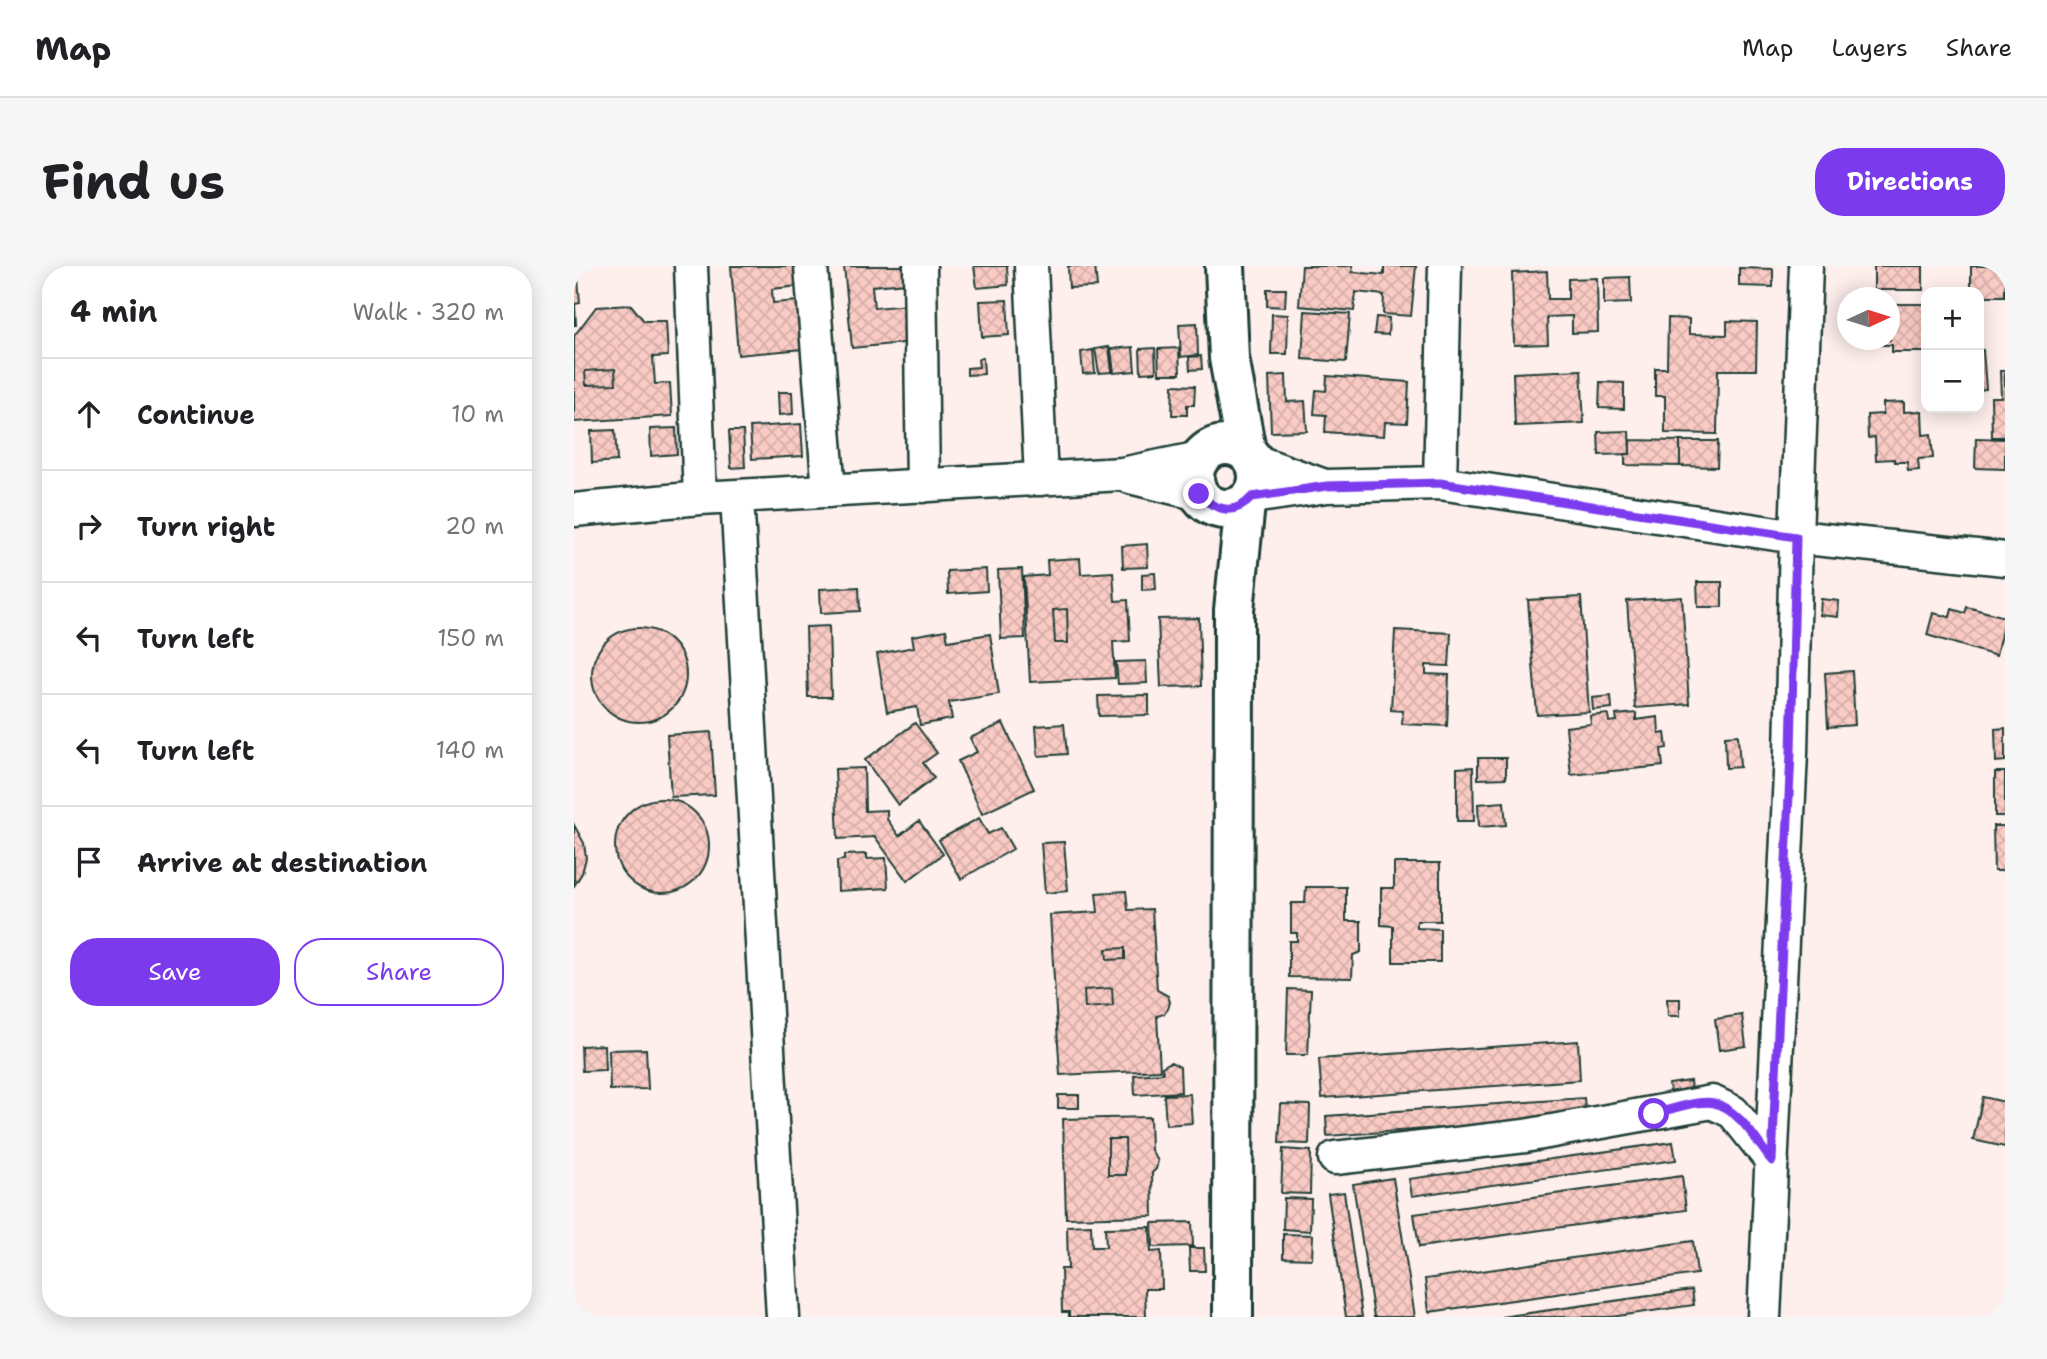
<!DOCTYPE html>
<html lang="en">
<head>
<meta charset="utf-8">
<style>
  :root { --surface:#fff; --page:#f6f6f6; --text:#202124; --muted:#757577; --line:#e0e0e0; --accent:#7c3aed }
  body { margin:0; font-family:"Shantell Sans",sans-serif; background:var(--page); color:var(--text) }
  .controls { position:absolute; right:21px; top:21px; display:grid; overflow:hidden; border-radius:14px; box-shadow:0 4px 18px #0003 }
  .controls button { width:63px; height:63px; display:grid; place-items:center; padding:0; border:0; border-bottom:2px solid var(--line); background:var(--surface); color:var(--text); font:35px sans-serif }
  .compass { position:absolute; left:1263px; top:21px; width:63px; height:63px; border-radius:50%; background:var(--surface); box-shadow:0 4px 18px #0003; rotate:86deg }
  .stop { position:absolute; width:21px; height:21px; margin:-16px; border:5px solid #7c3aed; border-radius:50%; background:#fff }
  .stop.end { background:#7c3aed; border-color:#fff; box-shadow:0 2px 7px #0008 }
  .list { margin:0; padding:0; list-style:none }
  h2 { display:flex; justify-content:space-between; align-items:center; height:91px; margin:0; padding:0 28px; font-size:30px }
  h2 small { font-size:23px; font-weight:400; color:var(--muted) }
  .list li { display:grid; grid-template-columns:46px 1fr auto; gap:21px; align-items:center; box-sizing:border-box; height:112px; padding:0 28px; border-top:2px solid var(--line) }
  .list b { display:block; font-size:26px; white-space:nowrap }
  .list em { font-size:23px; font-style:normal; color:var(--muted) }
  .actions { display:flex; gap:14px; padding:21px 28px }
  .actions a { flex:1; padding:16px 0; border:2px solid var(--accent); border-radius:28px; text-align:center; font-size:24px; color:var(--accent) }
  .actions .main { background:var(--accent); color:#fff }
  .icon { flex:none; width:38px; height:38px; fill:none; stroke:currentColor; stroke-width:2; stroke-linecap:round; stroke-linejoin:round }
  .map { position:relative; flex:none; width:1431px; height:1051px; overflow:hidden; border-radius:28px }
  header { display:flex; align-items:center; gap:42px; box-sizing:border-box; height:98px; padding:0 35px; background:var(--surface); border-bottom:2px solid var(--line) }
  header strong { font-size:33px }
  nav { display:flex; gap:38px; margin-inline-start:auto; font-size:24px }
  .intro { display:flex; align-items:center; justify-content:space-between; box-sizing:border-box; height:168px; padding:0 42px }
  h1 { margin:0; font-size:49px }
  .button { padding:18px 32px; border-radius:28px; background:var(--accent); color:#fff; font-size:24px; font-weight:700 }
  main { display:flex; gap:42px; padding:0 42px }
  aside { flex:1; background:var(--surface); border-radius:28px; box-shadow:0 4px 18px #0003 }
  .map>svg:first-child { display:block }
  .building { fill:url(#building-cross-hatch); stroke:#1f3d34; stroke-width:2; fill-rule:evenodd }
  .lines { fill:none; stroke-linecap:round; stroke-linejoin:round }
  .minor-casing { stroke:#1f3d34; stroke-width:37 }
  .tertiary-casing { stroke:#1f3d34; stroke-width:44 }
  .minor { stroke:#fff; stroke-width:32 }
  .tertiary { stroke:#fff; stroke-width:38 }
  .route { stroke:#7c3aed; stroke-width:9 }
</style>
</head>
<body>
<header>
<strong>Map</strong>
<nav><a>Map</a><a>Layers</a><a>Share</a></nav>
</header>
<div class="intro"><h1>Find us</h1><a class="button">Directions</a></div>
<main>
<aside>
<h2>4 min<small>Walk · 320 m</small></h2>
<ul class="list">
<li><svg class="icon" aria-label="ahead" viewBox="0 0 24 24"><path d="M12 20V5M6 11l6-6 6 6"/></svg><div><b>Continue</b></div><em>10 m</em></li>
<li><svg class="icon" aria-label="right" viewBox="0 0 24 24"><path d="M7 20v-9h11M14 6l5 5-5 5"/></svg><div><b>Turn right</b></div><em>20 m</em></li>
<li><svg class="icon" aria-label="left" viewBox="0 0 24 24"><path d="M17 20v-9H6M10 6l-5 5 5 5"/></svg><div><b>Turn left</b></div><em>150 m</em></li>
<li><svg class="icon" aria-label="left" viewBox="0 0 24 24"><path d="M17 20v-9H6M10 6l-5 5 5 5"/></svg><div><b>Turn left</b></div><em>140 m</em></li>
<li><svg class="icon" aria-label="arrive" viewBox="0 0 24 24"><path d="M6 21V4h12l-3 4 3 4H6"/></svg><div><b>Arrive at destination</b></div></li>
</ul>
<div class="actions"><a class="main">Save</a><a>Share</a></div>
</aside>
<div class="map">
<svg width="1431" height="1051" viewBox="0 0 1431 1051">
  <defs>
    <pattern id="building-cross-hatch" width="8" height="8" patternUnits="userSpaceOnUse" patternTransform="scale(1.75)"><rect width="8" height="8" fill="#facac4"/><path d="M0 0l8 8M0 8l8-8" fill="none" stroke="#d6aea9"/></pattern>
  </defs>
  <rect width="100%" height="100%" fill="#feefed"/>
  <filter id="ink" filterUnits="userSpaceOnUse"><feTurbulence type="fractalNoise" baseFrequency=".0143" numOctaves="2"/><feDisplacementMap in="SourceGraphic" scale="14" xChannelSelector="R" yChannelSelector="G"/><feConvolveMatrix kernelMatrix="1 2 1 2 8 2 1 2 1" color-interpolation-filters="sRGB"/></filter>
  <g filter="url(#ink)">
    <path class="building" d="M157 0H225L226 20 198 23 199 37 224 35 229 83 164 89Z
      M270 0H331L333 17 298 20 300 42 336 39 339 76 278 82Z
      M400 0H433L434 19 403 22Z
      M494 0H521L523 21 495 22Z
      M728 0H779L778 6 810 9V0H842L837 50 809 48 810 29 782 26 780 45 725 40Z
      M1300 0H1349V24H1300Z
      M1397 0H1431V30H1405V26H1397Z
      M1165 2 1199 3V21L1165 20Z
      M973 5 974 33H994V13L1023 12 1024 66 998 67V50L973 51 974 78 940 79 938 7Z
      M1056 11 1057 37 1030 38V12Z
      M0 13H4L6 37 1 38 2 59H0Z
      M693 23H712L711 41 693 40Z
      M433 34 435 69 408 71 406 35Z
      M1316 38H1352V86H1318V79H1305V74H1316Z
      M57 39 70 55H92L94 90 79 91 81 118 96 117 98 150 0 156V70L22 41ZM41 103 42 118 12 119 11 105Z
      M731 45 776 48 772 96 728 93Z
      M698 48 714 49 713 88H697Z
      M802 51 815 52 814 69 800 68Z
      M1094 52 1115 53V68L1153 69V55L1183 56 1182 104H1144L1143 168 1091 167V130H1081V102H1093Z
      M623 57 624 89 607 91 605 58Z
      M535 81 538 106 525 107 521 83Z
      M559 81 561 105 540 107 537 83Z
      M581 82 582 106 567 107 566 83Z
      M605 82 606 108H585L584 83Z
      M519 84 521 107 509 108 507 86Z
      M1409 84 1412 123 1405 124V85Z
      M627 90 628 103 616 104 615 91Z
      M409 92 410 108 393 109V102L405 101 404 93Z
      M41 103 42 118 12 119 11 105Z
      M1007 104 1010 157 941 160 939 107Z
      M1426 105H1431V171H1418L1417 131H1427Z
      M712 109 713 136 731 135 733 165 697 166 695 110Z
      M753 110 835 116 833 157 811 156 810 170 751 166 752 149 740 148 742 124 752 125Z
      M1026 116 1050 117V143L1025 142Z
      M599 119 621 120 620 139H613V149H598Z
      M204 126H218L219 148 205 149Z
      M1330 136V146L1348 145 1349 169 1357 168 1359 192 1344 193 1345 204 1334 205 1333 196H1321L1320 193 1302 194 1301 171 1294 172 1293 149 1309 148V137Z
      M227 158 229 190 178 193 176 161Z
      M102 162 103 188 77 190 76 163Z
      M41 164 43 195 18 197 17 165Z
      M155 165H169L171 201 157 202Z
      M1055 165 1056 188 1025 189 1024 166Z
      M1402 172 1431 173V203L1401 202Z
      M1056 174 1106 175V200L1051 199V188H1056Z
      M1106 175H1144L1143 201 1106 200Z
      M573 278 574 301 549 302 548 280Z
      M506 292 507 308 539 306 541 335 554 334 556 375 539 376 541 412 456 416 450 311 474 309 473 294ZM493 343 494 377H481L479 344Z
      M412 303 413 325 374 328 373 305Z
      M448 303 451 372 427 373 424 304Z
      M581 307 582 323 568 324V308Z
      M1123 316H1148V341H1124Z
      M285 321 286 345 247 347 246 323Z
      M1007 331 1015 446 963 449 954 334Z
      M1108 331 1115 438 1061 442 1053 335Z
      M1247 333 1265 335 1264 351 1246 349Z
      M1393 341 1431 351 1422 390 1353 369 1359 347 1376 351 1378 343 1391 347Z
      M493 343 494 377H481L479 344Z
      M625 352 627 420 587 421 584 353Z
      M255 360 257 431H234L232 361Z
      M18 409a47 47 0 1 1 94 0a47 47 0 1 1-94 0Z
      M372 364 374 375 416 368 425 428 375 436 378 453 346 459 343 441 313 446 303 388 340 381 338 370Z
      M821 364 877 367 875 400 852 399V408L875 409 873 460 828 458 829 445 817 444Z
      M572 395 573 417 544 418 542 396Z
      M1278 405 1281 459 1254 461 1251 407Z
      M575 429V449L525 450 524 430Z
      M1037 430 1038 442 1019 444 1018 432Z
      M1062 447V454L1084 451 1085 468 1091 467 1093 482 1087 483 1089 500 997 509 992 461 1017 458 1016 450 1034 448 1035 456 1043 455 1042 449Z
      M341 457 363 487 349 497 360 512 324 539 291 494Z
      M429 457 460 523 408 548 384 495 403 486 396 472Z
      M490 458 493 488 464 490 462 460Z
      M1431 462V495L1422 496 1421 463Z
      M137 466 141 529 97 531 93 469Z
      M1164 469 1166 501 1152 502 1151 470Z
      M904 492H932V512L904 513Z
      M899 501 900 555H883V502Z
      M290 502 291 545 313 544V553L325 570 345 555 369 588 333 615 301 571 264 573 261 503Z
      M1421 506H1431V550H1421Z
      M41 580a47 47 0 1 1 94 0a47 47 0 1 1-94 0Z
      M930 536 932 559 905 561 904 538Z
      M405 552 414 568 427 562 439 583 387 613 365 574Z
      M0 559 10 577 12 592 8 607 0 620Z
      M1419 560H1431V605H1420Z
      M490 576 494 625 471 627 467 577Z
      M293 588V593L312 592 314 622 264 625 263 595 270 594V589Z
      M820 597H866V655H843V662L866 663V696H819V660L807 659V622H820Z
      M732 621H772V655H787V686L779 689 778 712 715 711V675H723V667H717V637H731Z
      M552 625 554 644 578 643 583 724 594 730 596 736 594 743 590 748 583 750 586 804 486 809 476 649 524 646 522 627ZM551 682V693L533 694 532 683ZM538 722 539 740 511 742 510 724Z
      M551 682V693L533 694 532 683Z
      M538 722 539 740 511 742 510 724Z
      M714 723 737 724 734 789H712Z
      M1093 733H1106V750H1094Z
      M1168 749 1172 780 1145 784 1141 753Z
      M1004 775 1006 814 748 832 745 793Z
      M30 779 31 804 8 805 7 780Z
      M72 783 74 823 36 824 35 784Z
      M597 796 606 801 607 826 561 829 560 809 589 807 588 801Z
      M1116 815 1117 823 1096 826 1095 818Z
      M616 828 618 857 592 859 590 829Z
      M484 829H505V842H484Z
      M1409 831 1431 836V881L1399 874Z
      M1010 832 1012 852 753 870 752 850Z
      M707 838 736 839 735 878 705 877Z
      M576 851 577 884 584 895 582 903 578 907 579 950 492 952 489 853ZM534 873H551L552 909H534Z
      M534 873H551L552 909H534Z
      M1099 876 1102 894 838 930 835 913Z
      M709 883 737 885 736 928 707 927Z
      M1108 910 1112 944 845 981 840 948Z
      M819 912 841 1051H800L779 918Z
      M770 926 788 1051H772L754 928Z
      M710 932 737 933 736 965 709 963Z
      M618 956 619 980 579 981 578 957Z
      M517 959 518 981H532L531 962 576 961 577 986 587 985 588 1023H571L572 1051H495V1046H488L487 1003H494L493 960Z
      M709 968 739 969 738 993 709 992Z
      M1119 975 1123 1008 855 1046 851 1013Z
      M615 982H630L631 1005H616Z
      M1118 1024 1120 1039 1037 1051H927Z"/>
    <g class="lines">
      <defs>
        <path id="minor" d="M117 0 126 232
          M237 0 255 225
          M346 0 349 220
          M457 0 467 213
          M681 195 748 219
          M556 211 625 228
          M866 217 871 0
          M163 230 209 1051
          M678 231 753 220 866 217 1222 271 1431 293
          M0 244 126 232 548 208 626 192
          M761 892 951 870 1138 836 1159 846 1198 895
          M1190 1051 1217 487 1222 271 1232 0"/>
        <path id="tertiary" d="M651 0 655 92 672 185
          M620 211a32 32 0 1 1 64 0a32 32 0 1 1-64 0Z
          M659 1051 660 344 671 238"/>
      </defs>
      <use href="#minor" class="minor-casing"/>
      <use href="#tertiary" class="tertiary-casing"/>
      <use href="#minor" class="minor"/>
      <use href="#tertiary" class="tertiary"/>
    </g>
  </g>
  <g class="lines" filter="url(#ink)">
    <path class="route" d="M625 228C641 245 661 250 678 231L753 220 866 217 1222 271 1217 487 1198 895C1182 875 1166 844 1140 837 1125 833 1095 844 1080 848"/>
  </g>
</svg>
<div class="controls">
<button>+</button>
<button>−</button>
</div>
<svg class="compass" viewBox="-18 -18 36 36"><path d="M0-13l5 13h-10z" fill="#e53935"/><path d="M0 13l5-13h-10z" fill="#757577"/></svg>
<div class="stop" style="left:1080px;top:848px"></div>
<div class="stop end" style="left:625px;top:228px"></div>
</div>
</main>
</body>
</html>
